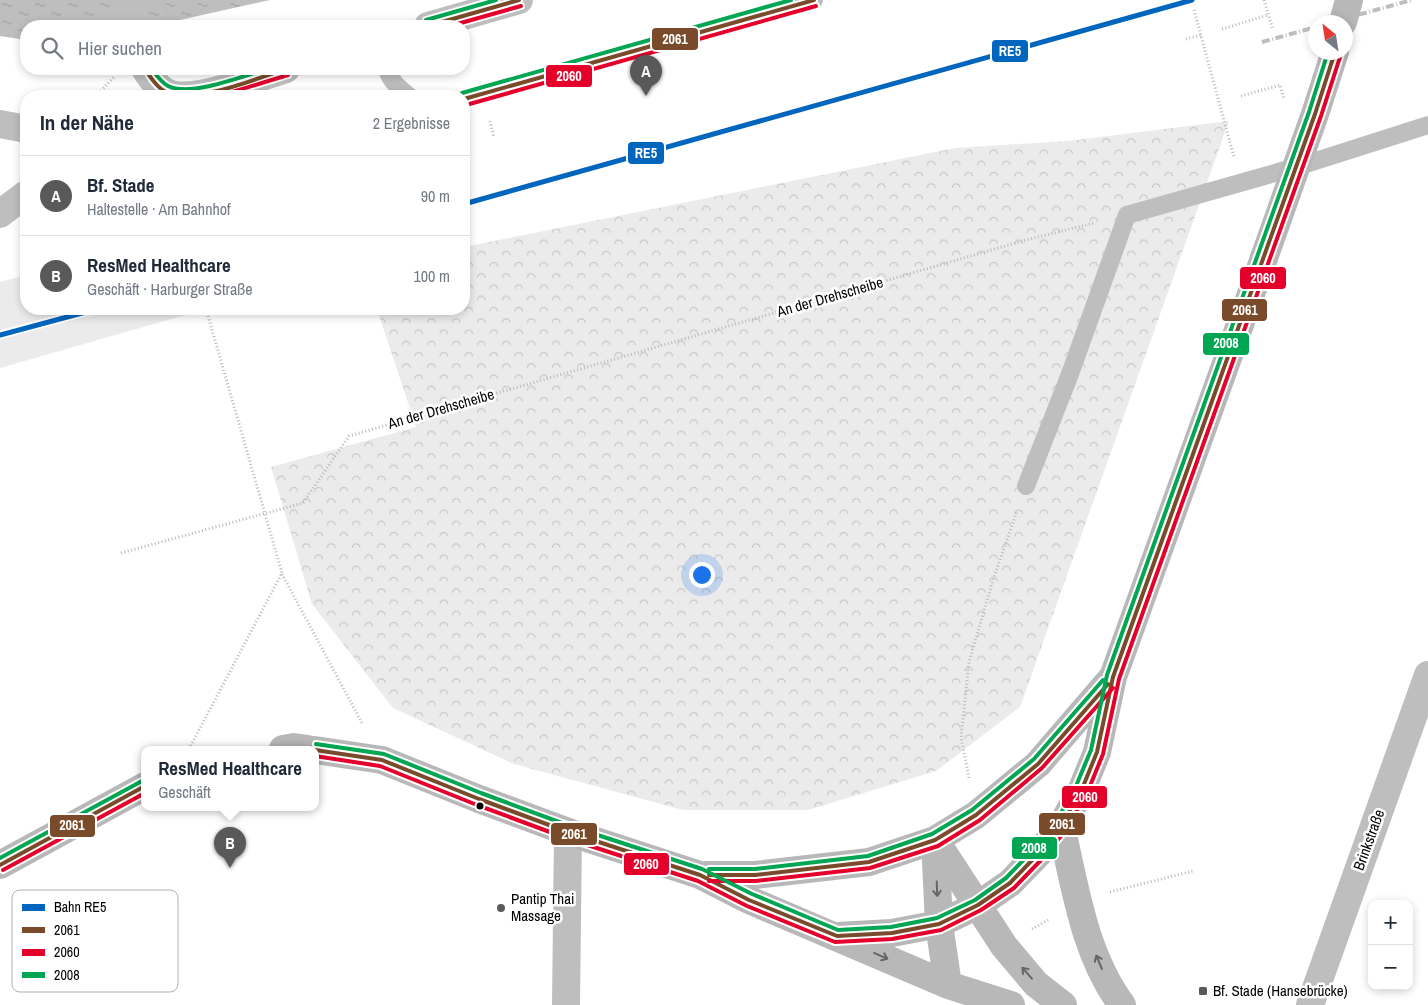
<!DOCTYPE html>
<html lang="de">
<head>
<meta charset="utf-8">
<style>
  :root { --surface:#fff; --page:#f6f6f7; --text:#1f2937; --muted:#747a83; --line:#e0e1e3; --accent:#595959 }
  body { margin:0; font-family:"Archivo Narrow",sans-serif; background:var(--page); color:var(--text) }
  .controls { position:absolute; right:15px; bottom:15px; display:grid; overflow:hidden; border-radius:10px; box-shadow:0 2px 8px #0003 }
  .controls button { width:45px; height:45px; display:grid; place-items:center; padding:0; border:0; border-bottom:1px solid var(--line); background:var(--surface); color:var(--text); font:25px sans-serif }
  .compass { position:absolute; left:1308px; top:15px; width:45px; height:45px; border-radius:50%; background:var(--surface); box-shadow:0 2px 8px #0003; rotate:330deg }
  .you { position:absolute; left:701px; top:574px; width:18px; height:18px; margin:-12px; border:4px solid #fff; border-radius:50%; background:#1a73e8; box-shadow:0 0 0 8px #1a73e833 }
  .badge { display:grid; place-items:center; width:32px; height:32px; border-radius:50%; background:var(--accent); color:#fff; font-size:16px; font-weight:700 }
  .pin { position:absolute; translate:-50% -41px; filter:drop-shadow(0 1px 2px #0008) }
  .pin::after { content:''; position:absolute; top:26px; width:18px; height:15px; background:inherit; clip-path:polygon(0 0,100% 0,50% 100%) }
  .popup { position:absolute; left:141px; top:746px; width:178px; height:65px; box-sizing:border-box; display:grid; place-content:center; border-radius:10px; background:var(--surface); filter:drop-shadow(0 1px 4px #0005); font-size:16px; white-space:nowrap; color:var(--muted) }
  .popup b { font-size:19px; color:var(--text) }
  .popup::after { content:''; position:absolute; left:50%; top:100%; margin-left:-10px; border:10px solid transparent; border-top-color:var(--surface) }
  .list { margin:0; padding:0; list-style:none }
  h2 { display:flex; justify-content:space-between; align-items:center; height:65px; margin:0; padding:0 20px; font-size:21px }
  h2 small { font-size:16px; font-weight:400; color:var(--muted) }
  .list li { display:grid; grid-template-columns:32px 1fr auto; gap:15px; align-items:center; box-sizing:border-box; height:80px; padding:0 20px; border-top:1px solid var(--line) }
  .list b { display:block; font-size:19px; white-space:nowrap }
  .list p { margin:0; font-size:16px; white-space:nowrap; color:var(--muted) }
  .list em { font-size:16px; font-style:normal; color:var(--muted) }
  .icon { flex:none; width:28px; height:28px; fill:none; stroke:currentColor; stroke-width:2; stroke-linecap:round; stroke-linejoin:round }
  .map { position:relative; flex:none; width:1428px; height:1005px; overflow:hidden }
  .search { position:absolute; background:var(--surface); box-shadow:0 2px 8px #0003; left:20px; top:20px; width:450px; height:55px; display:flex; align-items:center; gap:12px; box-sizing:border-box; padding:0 18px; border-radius:20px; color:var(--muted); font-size:19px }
  .panel { position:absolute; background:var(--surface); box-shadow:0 2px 8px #0003; left:20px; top:90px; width:450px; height:225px; border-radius:20px }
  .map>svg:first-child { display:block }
  .grass { fill:#ebebeb }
  .park { fill:url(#park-crowns) }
  .water { fill:url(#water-ripples) }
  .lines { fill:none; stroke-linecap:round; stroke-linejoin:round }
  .path { stroke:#b9b9b9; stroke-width:3; stroke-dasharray:1 2.5; stroke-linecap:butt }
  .service { stroke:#bebebe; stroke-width:18 }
  .minor { stroke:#bebebe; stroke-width:28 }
  .secondary { stroke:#b8b8b8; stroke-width:28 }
  .rail { stroke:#bebebe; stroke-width:4; stroke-dasharray:8 2.5 1 2.5; stroke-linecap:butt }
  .secondary-bridge { stroke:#b8b8b8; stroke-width:28 }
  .bus-1-casing { stroke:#fff; stroke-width:8 }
  .bus-2-casing { stroke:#fff; stroke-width:8 }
  .bus-3-casing { stroke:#fff; stroke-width:8 }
  .bus-1 { stroke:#7a4b2a; stroke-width:4 }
  .bus-2 { stroke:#e4002b; stroke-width:4 }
  .bus-3 { stroke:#00a651; stroke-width:4 }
  .rail-1-casing { stroke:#fff; stroke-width:9 }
  .rail-1 { stroke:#0065bd; stroke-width:5 }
  .oneway { stroke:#656565 }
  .bus-dot { fill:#000; stroke:#fff; stroke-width:2 }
  .poi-dot { fill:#595959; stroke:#fff; stroke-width:2 }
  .labels { text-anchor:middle; stroke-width:5; stroke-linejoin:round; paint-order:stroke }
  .street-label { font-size:15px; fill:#000; stroke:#fff }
  .poi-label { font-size:15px; fill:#000; stroke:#fff; text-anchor:start }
  .key { fill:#fff; stroke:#b2b2b2; stroke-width:1 }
  .key-label { font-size:14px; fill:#000 }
  .line-badge { stroke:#fff; stroke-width:2 }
  .badge-label { font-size:14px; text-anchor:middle; font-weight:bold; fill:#fff }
</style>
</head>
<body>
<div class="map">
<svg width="1428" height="1005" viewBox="0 0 1428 1005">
  <defs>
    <pattern id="park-crowns" width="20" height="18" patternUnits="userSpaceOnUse" patternTransform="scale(1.25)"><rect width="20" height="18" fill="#ebebeb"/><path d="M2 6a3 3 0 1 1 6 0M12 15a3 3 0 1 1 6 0" fill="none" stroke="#c8c8c8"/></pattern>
    <pattern id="water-ripples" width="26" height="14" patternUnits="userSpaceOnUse" patternTransform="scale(1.25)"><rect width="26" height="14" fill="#bebebe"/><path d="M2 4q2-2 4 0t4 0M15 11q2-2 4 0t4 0" fill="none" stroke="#a2a2a2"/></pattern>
  </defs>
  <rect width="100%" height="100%" fill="#fff"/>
  <path class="grass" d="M26 275V309H206L0 368V282Z"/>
  <path class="park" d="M1229 121 1020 707 936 771 808 810H683L514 764 393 708 312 604 271 467 416 427 377 309H464V247L955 148 1068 141Z"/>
  <path class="water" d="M0 0H270L153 26H26V40L0 36Z"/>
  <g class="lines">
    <path class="path" d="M1264 0 1273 30
      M164 1 171 26
      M1194 10 1234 157
      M1222 29 1268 15
      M1186 39 1202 35
      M96 96 114 77
      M1241 96 1280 85 1284 99
      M490 121 494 137
      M121 553 303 503 349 436 1026 240 1094 223
      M282 574 362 723
      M189 749 282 573 206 309
      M969 778 961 737 969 662 993 580 1017 511
      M1110 892 1193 871
      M1032 929 1048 920"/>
    <path class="service" d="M387 69C390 81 400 89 409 96
      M464 99 814 0
      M1026 486 1070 374 1127 215 1303 165 1428 125"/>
    <path class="minor" d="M127 0 133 26
      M428 26 519 0
      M145 69C150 77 157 87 166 92 190 105 260 77 286 69
      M0 124 26 129
      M0 214 26 194
      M566 1005 568 832
      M1310 1005 1428 675"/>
    <path class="secondary" d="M283 749 294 747 308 749
      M315 750 382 760 479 799 568 832 700 875 749 900 948 985 1011 1005
      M1061 826C1075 886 1084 954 1122 1005
      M935 840 1004 946 1036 984 1063 1005
      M935 840 939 924 948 985
      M0 865 145 786
      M707 875H755L869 862 935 840 976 815 1038 764 1112 678
      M837 936 892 933 939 924 978 905 1010 883 1038 854 1061 826 1082 789 1097 752 1113 677 1264 258"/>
    <path class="rail" d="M1332 22 1412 0
      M1262 42 1316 27"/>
    <path class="secondary-bridge" d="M1343 22 1349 0
      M1264 258 1315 114 1335 52"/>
    <defs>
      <path id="bus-1" d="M428 26 519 0
        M145 69C150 77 157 88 166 92 193 105 258 78 286 69
        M464 99 814 0
        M315 750 382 760 479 799 568 832 700 875 749 900 837 936 892 933 939 924 978 905 1010 883 1038 854 1061 826 1082 789 1097 752 1113 677 1315 114 1335 52
        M0 865 145 786
        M709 875H755L869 862 935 840 976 815 1038 764 1108 684"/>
      <path id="bus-2" d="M450 26 521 6
        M219 96 288 75
        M466 105 816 6
        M315 756 380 766 477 805 566 838 698 881 747 906 835 942 892 939 941 930 981 910 1014 888 1043 858 1066 830 1088 791 1103 754 1119 679 1321 116 1341 54
        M3 870 145 793
        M709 881H756L870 868 938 846 980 820 1042 768 1113 688"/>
      <path id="bus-3" d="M426 20 496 0
        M152 69C156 75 161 82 168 86 190 97 244 76 267 69
        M462 93 791 0
        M316 744 384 754 481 793 570 826 702 869 752 894 838 930 891 927 937 918 975 900 1006 878 1033 850 1056 822 1076 786 1091 750 1107 675 1309 112 1328 52
        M0 858 142 781
        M709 869H755L868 856 932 834 972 810 1034 759 1103 680"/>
    </defs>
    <use href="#bus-1" class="bus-1-casing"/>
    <use href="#bus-2" class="bus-2-casing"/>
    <use href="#bus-3" class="bus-3-casing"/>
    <use href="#bus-1" class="bus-1"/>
    <use href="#bus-2" class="bus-2"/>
    <use href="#bus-3" class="bus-3"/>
    <defs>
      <path id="rail-1" d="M464 204 1192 0
        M0 335 97 309"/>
    </defs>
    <use href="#rail-1" class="rail-1-casing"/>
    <use href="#rail-1" class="rail-1"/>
  </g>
  <defs><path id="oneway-shaft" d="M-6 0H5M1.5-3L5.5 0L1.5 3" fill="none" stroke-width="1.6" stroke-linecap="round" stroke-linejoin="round" transform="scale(1.25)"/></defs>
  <g class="oneway">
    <use href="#oneway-shaft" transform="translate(937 889) rotate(88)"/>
    <use href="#oneway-shaft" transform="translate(881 956) rotate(24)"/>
    <use href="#oneway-shaft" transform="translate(1099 962) rotate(-113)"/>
    <use href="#oneway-shaft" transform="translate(1027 973) rotate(-131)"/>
  </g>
  <circle class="bus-dot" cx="480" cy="806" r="4.5"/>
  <g class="poi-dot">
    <circle cx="501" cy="908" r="5"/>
    <rect x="1198" y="986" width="10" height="10" rx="2.5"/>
  </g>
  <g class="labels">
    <g class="street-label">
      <text transform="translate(830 297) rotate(-16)" y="5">An der Drehscheibe</text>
      <text transform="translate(441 409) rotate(-16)" y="5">An der Drehscheibe</text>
      <text transform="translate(1369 840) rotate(-70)" y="5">Brinkstraße</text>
    </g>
    <g class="poi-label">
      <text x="511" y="904">Pantip Thai<tspan x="511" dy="17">Massage</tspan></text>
      <text x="1213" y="996">Bf. Stade (Hansebrücke)</text>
    </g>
  </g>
  <rect x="12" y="890" width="166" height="102" rx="8" class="key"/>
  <rect x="22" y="904" width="23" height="7" fill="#0065bd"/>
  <rect x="22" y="927" width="23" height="6" fill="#7a4b2a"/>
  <rect x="22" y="949" width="23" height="7" fill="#e4002b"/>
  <rect x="22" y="972" width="23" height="6" fill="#00a651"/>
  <g class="key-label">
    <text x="54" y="912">Bahn RE5</text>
    <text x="54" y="935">2061</text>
    <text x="54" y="957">2060</text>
    <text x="54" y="980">2008</text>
  </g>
  <g class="line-badge">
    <rect x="651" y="27" width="48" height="24" rx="5" fill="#7a4b2a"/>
    <rect x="991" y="39" width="38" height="24" rx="5" fill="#0065bd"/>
    <rect x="545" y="64" width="48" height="24" rx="5" fill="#e4002b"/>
    <rect x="627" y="141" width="38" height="24" rx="5" fill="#0065bd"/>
    <rect x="1239" y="266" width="48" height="24" rx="5" fill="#e4002b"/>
    <rect x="1221" y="298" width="47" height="24" rx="5" fill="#7a4b2a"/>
    <rect x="1202" y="332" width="48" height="24" rx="5" fill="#00a651"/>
    <rect x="1061" y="785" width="47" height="24" rx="5" fill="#e4002b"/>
    <rect x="1038" y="812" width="48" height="24" rx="5" fill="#7a4b2a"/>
    <rect x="49" y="814" width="47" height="24" rx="5" fill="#7a4b2a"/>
    <rect x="550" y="822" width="48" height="24" rx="5" fill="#7a4b2a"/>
    <rect x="1011" y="836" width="47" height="24" rx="5" fill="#00a651"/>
    <rect x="623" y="852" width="47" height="24" rx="5" fill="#e4002b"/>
  </g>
  <g class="badge-label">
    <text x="675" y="44">2061</text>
    <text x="1010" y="56">RE5</text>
    <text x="569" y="81">2060</text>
    <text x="646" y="158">RE5</text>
    <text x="1263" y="283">2060</text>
    <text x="1245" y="315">2061</text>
    <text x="1226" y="348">2008</text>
    <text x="1085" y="802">2060</text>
    <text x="1062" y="829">2061</text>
    <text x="72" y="830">2061</text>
    <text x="574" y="839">2061</text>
    <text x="1034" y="853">2008</text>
    <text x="646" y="869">2060</text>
  </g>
</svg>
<div class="controls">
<button>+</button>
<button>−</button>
</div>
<svg class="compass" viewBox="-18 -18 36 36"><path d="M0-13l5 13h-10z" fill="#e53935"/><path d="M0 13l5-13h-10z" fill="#747a83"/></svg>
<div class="you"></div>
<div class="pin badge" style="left:646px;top:96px">A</div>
<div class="pin badge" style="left:230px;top:868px">B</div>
<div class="popup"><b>ResMed Healthcare</b>Geschäft</div>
<div class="search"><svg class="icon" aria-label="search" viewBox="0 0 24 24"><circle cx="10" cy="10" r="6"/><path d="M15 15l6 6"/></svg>Hier suchen</div>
<section class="panel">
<h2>In der Nähe<small>2 Ergebnisse</small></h2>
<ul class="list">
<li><span class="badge">A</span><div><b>Bf. Stade</b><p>Haltestelle · Am Bahnhof</p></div><em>90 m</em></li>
<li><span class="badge">B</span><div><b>ResMed Healthcare</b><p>Geschäft · Harburger Straße</p></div><em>100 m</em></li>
</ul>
</section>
</div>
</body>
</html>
